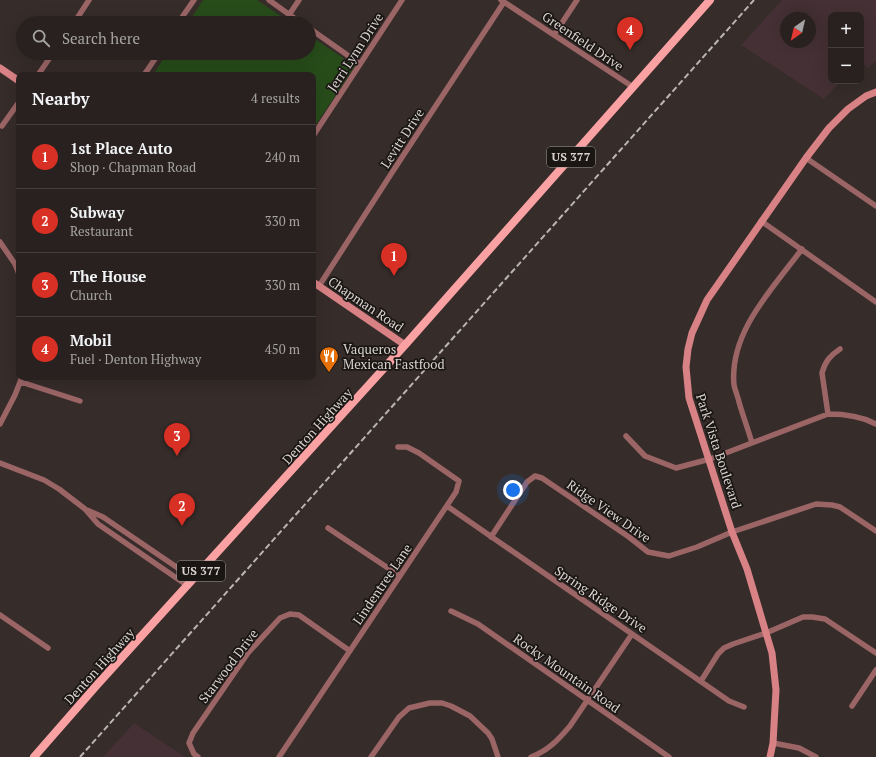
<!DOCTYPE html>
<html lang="en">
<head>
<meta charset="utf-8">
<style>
  :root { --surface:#28211f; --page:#302928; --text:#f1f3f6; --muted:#a5a3a4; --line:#443e3d; --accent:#d93025 }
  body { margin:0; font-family:"PT Serif",serif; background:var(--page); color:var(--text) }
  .controls { position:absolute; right:12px; top:12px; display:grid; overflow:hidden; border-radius:8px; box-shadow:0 4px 16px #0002 }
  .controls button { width:36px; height:36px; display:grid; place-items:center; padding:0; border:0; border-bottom:1px solid var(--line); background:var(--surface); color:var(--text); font:20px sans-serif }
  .compass { position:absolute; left:780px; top:12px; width:36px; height:36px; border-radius:50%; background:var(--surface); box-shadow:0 4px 16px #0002; rotate:214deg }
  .you { position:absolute; left:513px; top:490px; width:14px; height:14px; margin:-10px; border:3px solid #fff; border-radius:50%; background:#1a73e8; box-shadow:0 0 0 6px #1a73e833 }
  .badge { display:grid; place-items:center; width:26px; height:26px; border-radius:50%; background:var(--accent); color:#fff; font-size:13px; font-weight:700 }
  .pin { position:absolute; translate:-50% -33px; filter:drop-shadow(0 1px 2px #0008) }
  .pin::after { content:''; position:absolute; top:21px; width:14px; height:12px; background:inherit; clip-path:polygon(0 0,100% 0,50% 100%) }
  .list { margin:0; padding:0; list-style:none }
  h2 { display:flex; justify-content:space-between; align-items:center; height:52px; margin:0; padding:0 16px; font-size:17px }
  h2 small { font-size:13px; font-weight:400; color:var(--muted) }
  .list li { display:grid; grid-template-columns:26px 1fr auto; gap:12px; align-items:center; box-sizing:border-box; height:64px; padding:0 16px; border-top:1px solid var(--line) }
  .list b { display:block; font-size:15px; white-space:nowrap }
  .list p { margin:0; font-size:13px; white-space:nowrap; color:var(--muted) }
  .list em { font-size:13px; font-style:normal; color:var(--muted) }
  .icon { flex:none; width:22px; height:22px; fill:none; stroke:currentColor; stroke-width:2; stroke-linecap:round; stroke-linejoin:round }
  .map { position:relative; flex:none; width:876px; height:757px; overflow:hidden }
  .search { position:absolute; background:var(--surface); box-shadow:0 4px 16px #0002; left:16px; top:16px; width:300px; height:44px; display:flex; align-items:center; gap:10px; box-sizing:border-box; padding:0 14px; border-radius:22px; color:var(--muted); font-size:15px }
  .panel { position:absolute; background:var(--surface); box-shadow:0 4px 16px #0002; left:16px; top:72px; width:300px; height:308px; border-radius:8px }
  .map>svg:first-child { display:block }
  .commercial { fill:#443035; fill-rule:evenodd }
  .green { fill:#274c1a }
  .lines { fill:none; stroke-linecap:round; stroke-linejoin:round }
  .street { stroke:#9b6566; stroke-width:5.5 }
  .secondary { stroke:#d88285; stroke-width:7 }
  .primary { stroke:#faa1a3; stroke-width:8 }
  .rail { stroke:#bbb4b1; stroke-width:2; stroke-dasharray:6 3; stroke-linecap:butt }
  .labels { text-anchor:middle; stroke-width:3.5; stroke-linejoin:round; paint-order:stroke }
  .shield { fill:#1a1614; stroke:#a09a98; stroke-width:1 }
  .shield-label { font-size:12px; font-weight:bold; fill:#d9d3d0 }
  .street-label { font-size:13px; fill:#d9d3d0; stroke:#1a1614 }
  .poi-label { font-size:13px; fill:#d9d3d0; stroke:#1a1614; text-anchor:start }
</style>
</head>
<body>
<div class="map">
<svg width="876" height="757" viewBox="0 0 876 757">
  <rect width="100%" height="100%" fill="#362c29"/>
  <path class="commercial" d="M782 0H876V61L868 68 861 61V15H831V81H841L824 99 741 45ZM786 18H810V42H786Z
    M134 723 185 757H103Z"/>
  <path class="green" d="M203 0H257L291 23H188Z
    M309 35 355 66 313 129V75H153L167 53H309Z"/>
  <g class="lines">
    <path class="street" d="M269 0 301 23
      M501 0 633 87
      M289 15 299 0
      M74 23 89 0
      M178 23 194 0
      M309 28 360 64
      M554 35 577 0
      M38 75 53 53
      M144 75 159 53
      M2 126 19 102
      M313 136 402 0
      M806 158 876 206
      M761 221 876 302
      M0 242 15 264 19 274
      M319 286 393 171 504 2
      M21 382 80 401
      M828 414 822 373C825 361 831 355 840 349
      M0 424 15 395 22 377
      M626 436 645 456 676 468 710 459 828 414C844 414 861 416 876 424
      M752 443C748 429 743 416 739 402 738 397 735 390 734 385 729 332 773 288 802 249
      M0 463 44 480 59 489 85 509 98 524 188 586
      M447 506 729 701 744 707
      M87 510 103 517 194 579
      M328 528 400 576
      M491 537 527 482 535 476 542 478 629 537 648 552 669 556 697 547 732 532 816 504 832 505 840 507 876 531
      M451 611 478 624 669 757
      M0 615 48 648
      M701 681 718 654 724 648 733 644 766 633 803 617H812L825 619 876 653
      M852 706 876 670
      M773 743 799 748 816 757
      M198 757 194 754 189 743 193 733 248 653 280 618 290 614 299 615 350 651
      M279 757 456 492 459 481 419 453 407 447H398
      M371 757 399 717 409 708 430 703H442L451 706 470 716 488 733 492 739 498 757
      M531 757C548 751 559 739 570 726L632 634"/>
    <path class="secondary" d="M0 68 19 81
      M313 282 405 345
      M770 757 773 743 776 690 772 653 747 569 732 532 689 398 686 367 688 349 692 333 707 300 806 158 829 128 848 109 866 96 876 92"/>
    <path class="primary" d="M34 757 96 686 405 345 710 0"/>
    <path class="rail" d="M80 757 754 0"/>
  </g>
  <defs>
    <symbol id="restaurant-pin" viewBox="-11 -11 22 30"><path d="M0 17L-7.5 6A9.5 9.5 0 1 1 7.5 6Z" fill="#e8710a" stroke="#1a1614"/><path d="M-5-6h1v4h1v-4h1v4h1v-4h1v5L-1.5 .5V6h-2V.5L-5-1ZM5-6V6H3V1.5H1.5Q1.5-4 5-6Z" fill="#fff"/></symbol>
  </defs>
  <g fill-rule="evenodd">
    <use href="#restaurant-pin" x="318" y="345" width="22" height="30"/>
  </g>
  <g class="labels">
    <g class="shield">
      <rect x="547" y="147" width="48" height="20" rx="3"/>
      <rect x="177" y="561" width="48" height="20" rx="3"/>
    </g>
    <g class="shield-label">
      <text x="571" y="161">US 377</text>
      <text x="201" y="575">US 377</text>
    </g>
    <g class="street-label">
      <text transform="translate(583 41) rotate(34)" y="5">Greenfield Drive</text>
      <text transform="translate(355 52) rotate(-57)" y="5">Jerri Lynn Drive</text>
      <text transform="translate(402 138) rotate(-57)" y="5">Levitt Drive</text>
      <text transform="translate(366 304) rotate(34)" y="5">Chapman Road</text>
      <text transform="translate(317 426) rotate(-48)" y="5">Denton Highway</text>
      <text transform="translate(719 451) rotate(72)" y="5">Park Vista Boulevard</text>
      <text transform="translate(609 511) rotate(35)" y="5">Ridge View Drive</text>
      <text transform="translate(382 584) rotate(-56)" y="5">Lindentree Lane</text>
      <text transform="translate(601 599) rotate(34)" y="5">Spring Ridge Drive</text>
      <text transform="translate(99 666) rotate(-48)" y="5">Denton Highway</text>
      <text transform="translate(228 666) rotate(-53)" y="5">Starwood Drive</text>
      <text transform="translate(567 673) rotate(35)" y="5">Rocky Mountain Road</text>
    </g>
    <g class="poi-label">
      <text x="343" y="354">Vaqueros<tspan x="343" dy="15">Mexican Fastfood</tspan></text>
    </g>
  </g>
</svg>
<div class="controls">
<button>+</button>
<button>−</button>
</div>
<svg class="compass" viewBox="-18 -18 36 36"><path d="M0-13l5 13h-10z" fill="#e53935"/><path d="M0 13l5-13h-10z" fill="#a5a3a4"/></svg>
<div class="you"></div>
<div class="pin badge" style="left:394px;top:276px">1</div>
<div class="pin badge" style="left:182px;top:526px">2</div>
<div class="pin badge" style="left:177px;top:456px">3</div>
<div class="pin badge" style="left:630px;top:50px">4</div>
<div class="search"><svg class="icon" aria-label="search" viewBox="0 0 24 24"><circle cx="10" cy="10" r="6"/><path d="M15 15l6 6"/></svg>Search here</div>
<section class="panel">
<h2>Nearby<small>4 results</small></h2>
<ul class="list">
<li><span class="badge">1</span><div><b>1st Place Auto</b><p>Shop · Chapman Road</p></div><em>240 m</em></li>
<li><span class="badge">2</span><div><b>Subway</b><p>Restaurant</p></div><em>330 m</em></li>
<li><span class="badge">3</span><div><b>The House</b><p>Church</p></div><em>330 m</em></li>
<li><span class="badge">4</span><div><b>Mobil</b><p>Fuel · Denton Highway</p></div><em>450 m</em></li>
</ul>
</section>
</div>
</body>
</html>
